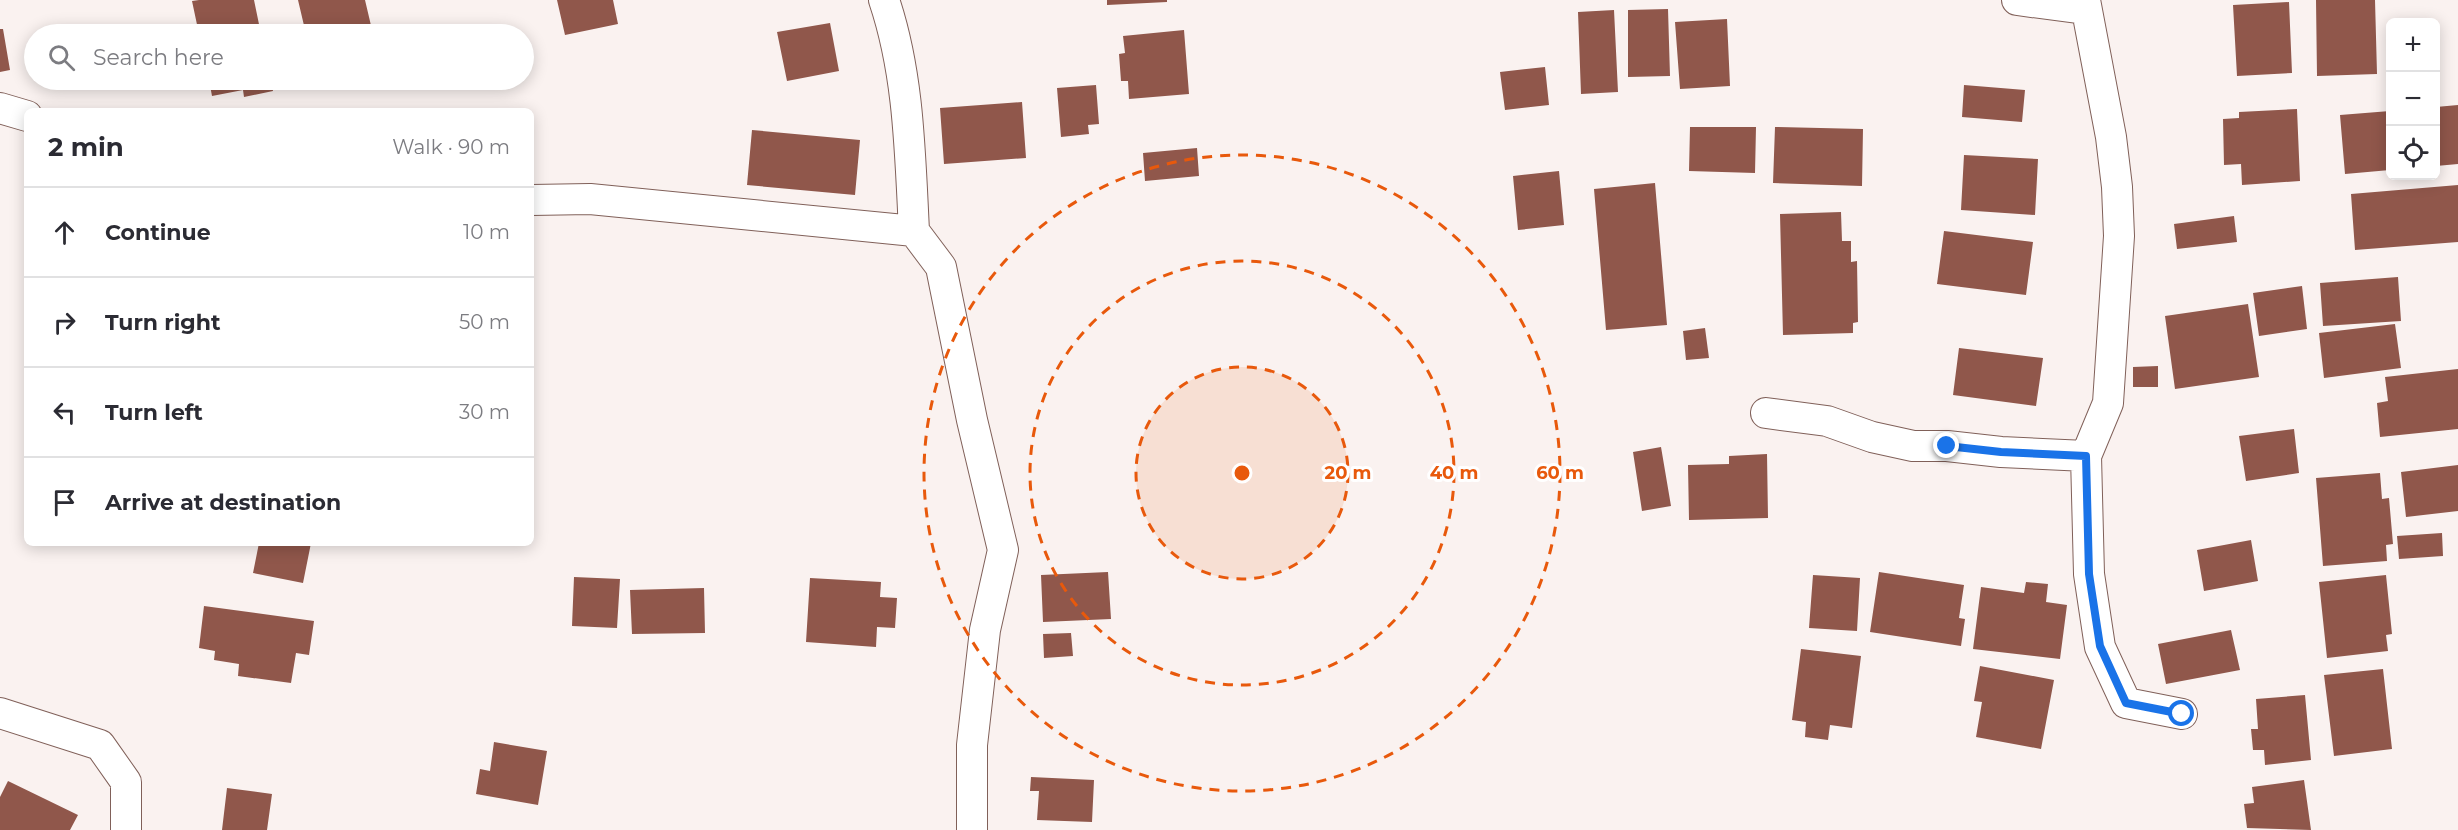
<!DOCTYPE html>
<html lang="en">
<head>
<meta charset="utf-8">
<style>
  :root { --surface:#fff; --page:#f2f2f3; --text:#2b2b33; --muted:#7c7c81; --line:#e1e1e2 }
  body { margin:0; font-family:Montserrat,sans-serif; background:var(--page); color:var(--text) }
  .controls { position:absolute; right:18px; top:18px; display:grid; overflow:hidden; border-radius:9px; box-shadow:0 3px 15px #0003 }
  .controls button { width:54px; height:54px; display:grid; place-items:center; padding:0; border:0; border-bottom:2px solid var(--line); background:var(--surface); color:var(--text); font:30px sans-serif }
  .stop { position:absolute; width:18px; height:18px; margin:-14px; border:4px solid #1a73e8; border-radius:50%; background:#fff }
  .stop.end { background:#1a73e8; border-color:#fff; box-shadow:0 2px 6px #0008 }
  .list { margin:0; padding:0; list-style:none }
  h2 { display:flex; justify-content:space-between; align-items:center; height:78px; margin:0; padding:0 24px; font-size:26px }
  h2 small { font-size:20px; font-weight:400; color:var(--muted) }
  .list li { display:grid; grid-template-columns:39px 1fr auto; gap:18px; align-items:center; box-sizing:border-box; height:90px; padding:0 24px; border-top:2px solid var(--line) }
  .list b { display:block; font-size:22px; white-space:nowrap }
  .list em { font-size:20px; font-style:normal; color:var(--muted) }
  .icon { flex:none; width:33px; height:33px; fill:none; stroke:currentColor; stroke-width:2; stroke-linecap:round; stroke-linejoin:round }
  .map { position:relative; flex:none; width:2458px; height:830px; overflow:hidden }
  .search { position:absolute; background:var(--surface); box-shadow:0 3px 15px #0003; left:24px; top:24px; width:510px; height:66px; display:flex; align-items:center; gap:15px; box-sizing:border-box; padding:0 21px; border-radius:33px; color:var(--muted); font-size:22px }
  .panel { position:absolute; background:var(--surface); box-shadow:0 3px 15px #0003; left:24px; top:108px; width:510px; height:438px; border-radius:9px }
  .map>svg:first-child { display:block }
  .building { fill:#90574b }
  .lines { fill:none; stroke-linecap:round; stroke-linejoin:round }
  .street-casing { stroke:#806059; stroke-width:32 }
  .street { stroke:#fff; stroke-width:30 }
  .route { stroke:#1a73e8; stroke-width:8 }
  .ring { fill:none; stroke:#e8590c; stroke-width:3; stroke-dasharray:10 8 }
  .centre { fill:#e8590c; stroke:#fff; stroke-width:3 }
  .ring-label { font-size:18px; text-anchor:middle; font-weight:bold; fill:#e8590c; stroke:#fff; stroke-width:6; stroke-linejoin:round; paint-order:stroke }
</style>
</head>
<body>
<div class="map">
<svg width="2458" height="830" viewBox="0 0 2458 830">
  <rect width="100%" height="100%" fill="#faf2f0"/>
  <path class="building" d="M199 0H254L261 34H199L192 1Z
    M298 0H365L373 34H306Z
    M557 0H613L618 24 565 35Z
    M1107 0H1167V2L1107 5Z
    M2316 0H2375L2377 74 2317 76Z
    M2289 2 2292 73 2237 76 2233 5Z
    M1668 9 1670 76 1628 77V10Z
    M1614 10 1618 92 1581 94 1578 12Z
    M1727 19 1730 86 1680 89 1675 22Z
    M830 23 839 71 787 81 777 32Z
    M0 29H3L10 70 0 72Z
    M1184 30 1189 94 1129 99 1128 81H1121L1119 54 1125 53 1123 36Z
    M1545 67 1549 105 1505 110 1500 72Z
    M209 80H271L273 91 244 97 243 90 212 96Z
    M1096 85 1099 124 1088 125 1089 134 1061 137 1057 88Z
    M1964 85 2025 90 2022 122 1962 117Z
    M1022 102 1026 158 944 164 940 108Z
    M2458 105V164L2436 166V107Z
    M2297 109 2300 181 2242 185 2241 164 2224 165 2223 119 2239 118V112Z
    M2390 111V170L2345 174 2340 115Z
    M1690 127H1756L1755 173 1689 171Z
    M1775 127 1863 129 1862 186 1773 183Z
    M752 130 860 140 855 195 747 185Z
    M1197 148 1199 176 1145 181 1143 153Z
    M1964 155 2038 159 2035 215 1961 210Z
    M1559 171 1564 225 1518 230 1513 176Z
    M1655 183 1667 325 1606 330 1594 189Z
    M2458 185V242L2355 250 2351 194Z
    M1841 212 1842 241H1851V262L1857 261 1858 322 1853 323V333L1783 335 1780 214Z
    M2234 216 2237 242 2177 249 2174 224Z
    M1944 231 2033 242 2026 295 1937 284Z
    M2398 277 2401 321 2323 326 2320 283Z
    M2302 286 2307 329 2259 336 2253 293Z
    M2248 304 2259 377 2175 389 2165 316Z
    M2395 324 2401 368 2324 378 2319 333Z
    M1705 328 1709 358 1686 360 1683 331Z
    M1959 348 2043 358 2036 406 1953 395Z
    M2158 366V387H2133V367Z
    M2458 369V429L2380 437 2377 403 2388 401 2385 377Z
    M2294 429 2299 473 2246 481 2239 436Z
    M1661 447 1671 506 1642 511 1633 452Z
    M1767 454 1768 518 1689 520 1688 465 1729 464V456Z
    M2458 465V511L2406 517 2401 472Z
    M2380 473 2382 499 2389 498 2393 544 2386 545 2387 561 2323 566 2316 478Z
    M2442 533 2443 556 2399 559 2397 536Z
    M2251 540 2258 581 2204 591 2197 550Z
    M259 543H311L303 583 253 573Z
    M1108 572 1111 619 1043 622 1041 575Z
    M1879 572 1964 585 1959 618 1965 619 1961 646 1870 632Z
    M1813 575 1860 578 1857 631 1809 628Z
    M2386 575 2392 634 2386 635 2388 651 2327 658 2319 582Z
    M574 577 620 579 617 628 572 626Z
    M810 578 881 582 880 597 897 598 895 628 877 627 876 647 806 642Z
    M2026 582 2048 584 2046 602 2067 605 2060 659 1973 649 1981 587 2024 593Z
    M704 588 705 633 632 634 630 590Z
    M204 606 314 621 309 655 296 653 291 683 238 676 239 664 214 660 215 651 199 648Z
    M2231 630 2240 670 2166 684 2158 644Z
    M1071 633 1073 656 1044 658 1043 634Z
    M1801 649 1861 656 1852 728 1830 725 1828 740 1805 737 1806 722 1792 720Z
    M1980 666 2054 680 2041 749 1976 737 1982 702 1974 701Z
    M2383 669 2392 749 2334 756 2324 675Z
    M2305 695 2311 760 2265 765 2264 750H2253L2251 729H2258L2256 699Z
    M494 742 547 751 538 805 476 794 480 769 490 771Z
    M1031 777 1094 780 1092 822 1037 820 1039 791H1030Z
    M2304 780 2311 830 2247 828 2244 804 2254 803 2252 787Z
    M8 781 78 815 70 830H0V797Z
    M227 788 272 794 267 830H222Z"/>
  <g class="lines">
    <defs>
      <path id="street" d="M884 0C909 74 910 153 914 231
        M2017 0 2085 9
        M2085 0 2111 137 2117 187 2119 236 2108 403 2086 456 2089 574 2100 647 2126 703 2182 714
        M0 108 27 116
        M531 200 590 199 914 231 941 267 972 420 1003 550 985 630 972 745V830
        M1766 413 1827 421 1872 437 1913 446H1947L2001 452 2086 456
        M0 713 100 745 126 782V830"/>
    </defs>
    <use href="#street" class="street-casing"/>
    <use href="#street" class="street"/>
  </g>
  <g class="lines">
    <path class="route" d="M1947 446 2001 452 2086 456 2089 574 2100 646 2126 703 2182 714"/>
  </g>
  <circle cx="1242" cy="473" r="106" fill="#e8590c" fill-opacity=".12"/>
  <g class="ring">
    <circle cx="1242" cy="473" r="106"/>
    <circle cx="1242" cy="473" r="212"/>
    <circle cx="1242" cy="473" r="318"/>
  </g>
  <circle cx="1242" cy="473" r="9" class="centre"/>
  <g class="ring-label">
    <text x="1348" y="479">20 m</text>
    <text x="1454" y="479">40 m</text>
    <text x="1560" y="479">60 m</text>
  </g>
</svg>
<div class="controls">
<button>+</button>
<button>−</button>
<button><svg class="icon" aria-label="locate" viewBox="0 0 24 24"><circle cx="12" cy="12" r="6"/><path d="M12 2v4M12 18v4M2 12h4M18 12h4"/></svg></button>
</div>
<div class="stop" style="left:2182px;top:714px"></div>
<div class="stop end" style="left:1947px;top:446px"></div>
<div class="search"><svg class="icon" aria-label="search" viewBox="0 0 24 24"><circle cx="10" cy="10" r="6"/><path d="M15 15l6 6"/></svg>Search here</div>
<section class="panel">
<h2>2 min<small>Walk · 90 m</small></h2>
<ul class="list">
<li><svg class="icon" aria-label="ahead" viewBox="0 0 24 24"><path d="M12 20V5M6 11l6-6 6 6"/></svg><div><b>Continue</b></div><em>10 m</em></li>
<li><svg class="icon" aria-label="right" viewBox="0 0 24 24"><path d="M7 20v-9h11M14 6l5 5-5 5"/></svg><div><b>Turn right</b></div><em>50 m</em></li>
<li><svg class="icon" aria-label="left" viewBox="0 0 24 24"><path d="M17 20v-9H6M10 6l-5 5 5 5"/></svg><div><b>Turn left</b></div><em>30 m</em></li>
<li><svg class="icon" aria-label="arrive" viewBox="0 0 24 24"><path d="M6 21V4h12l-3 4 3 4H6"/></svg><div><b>Arrive at destination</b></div></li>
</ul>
</section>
</div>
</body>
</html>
